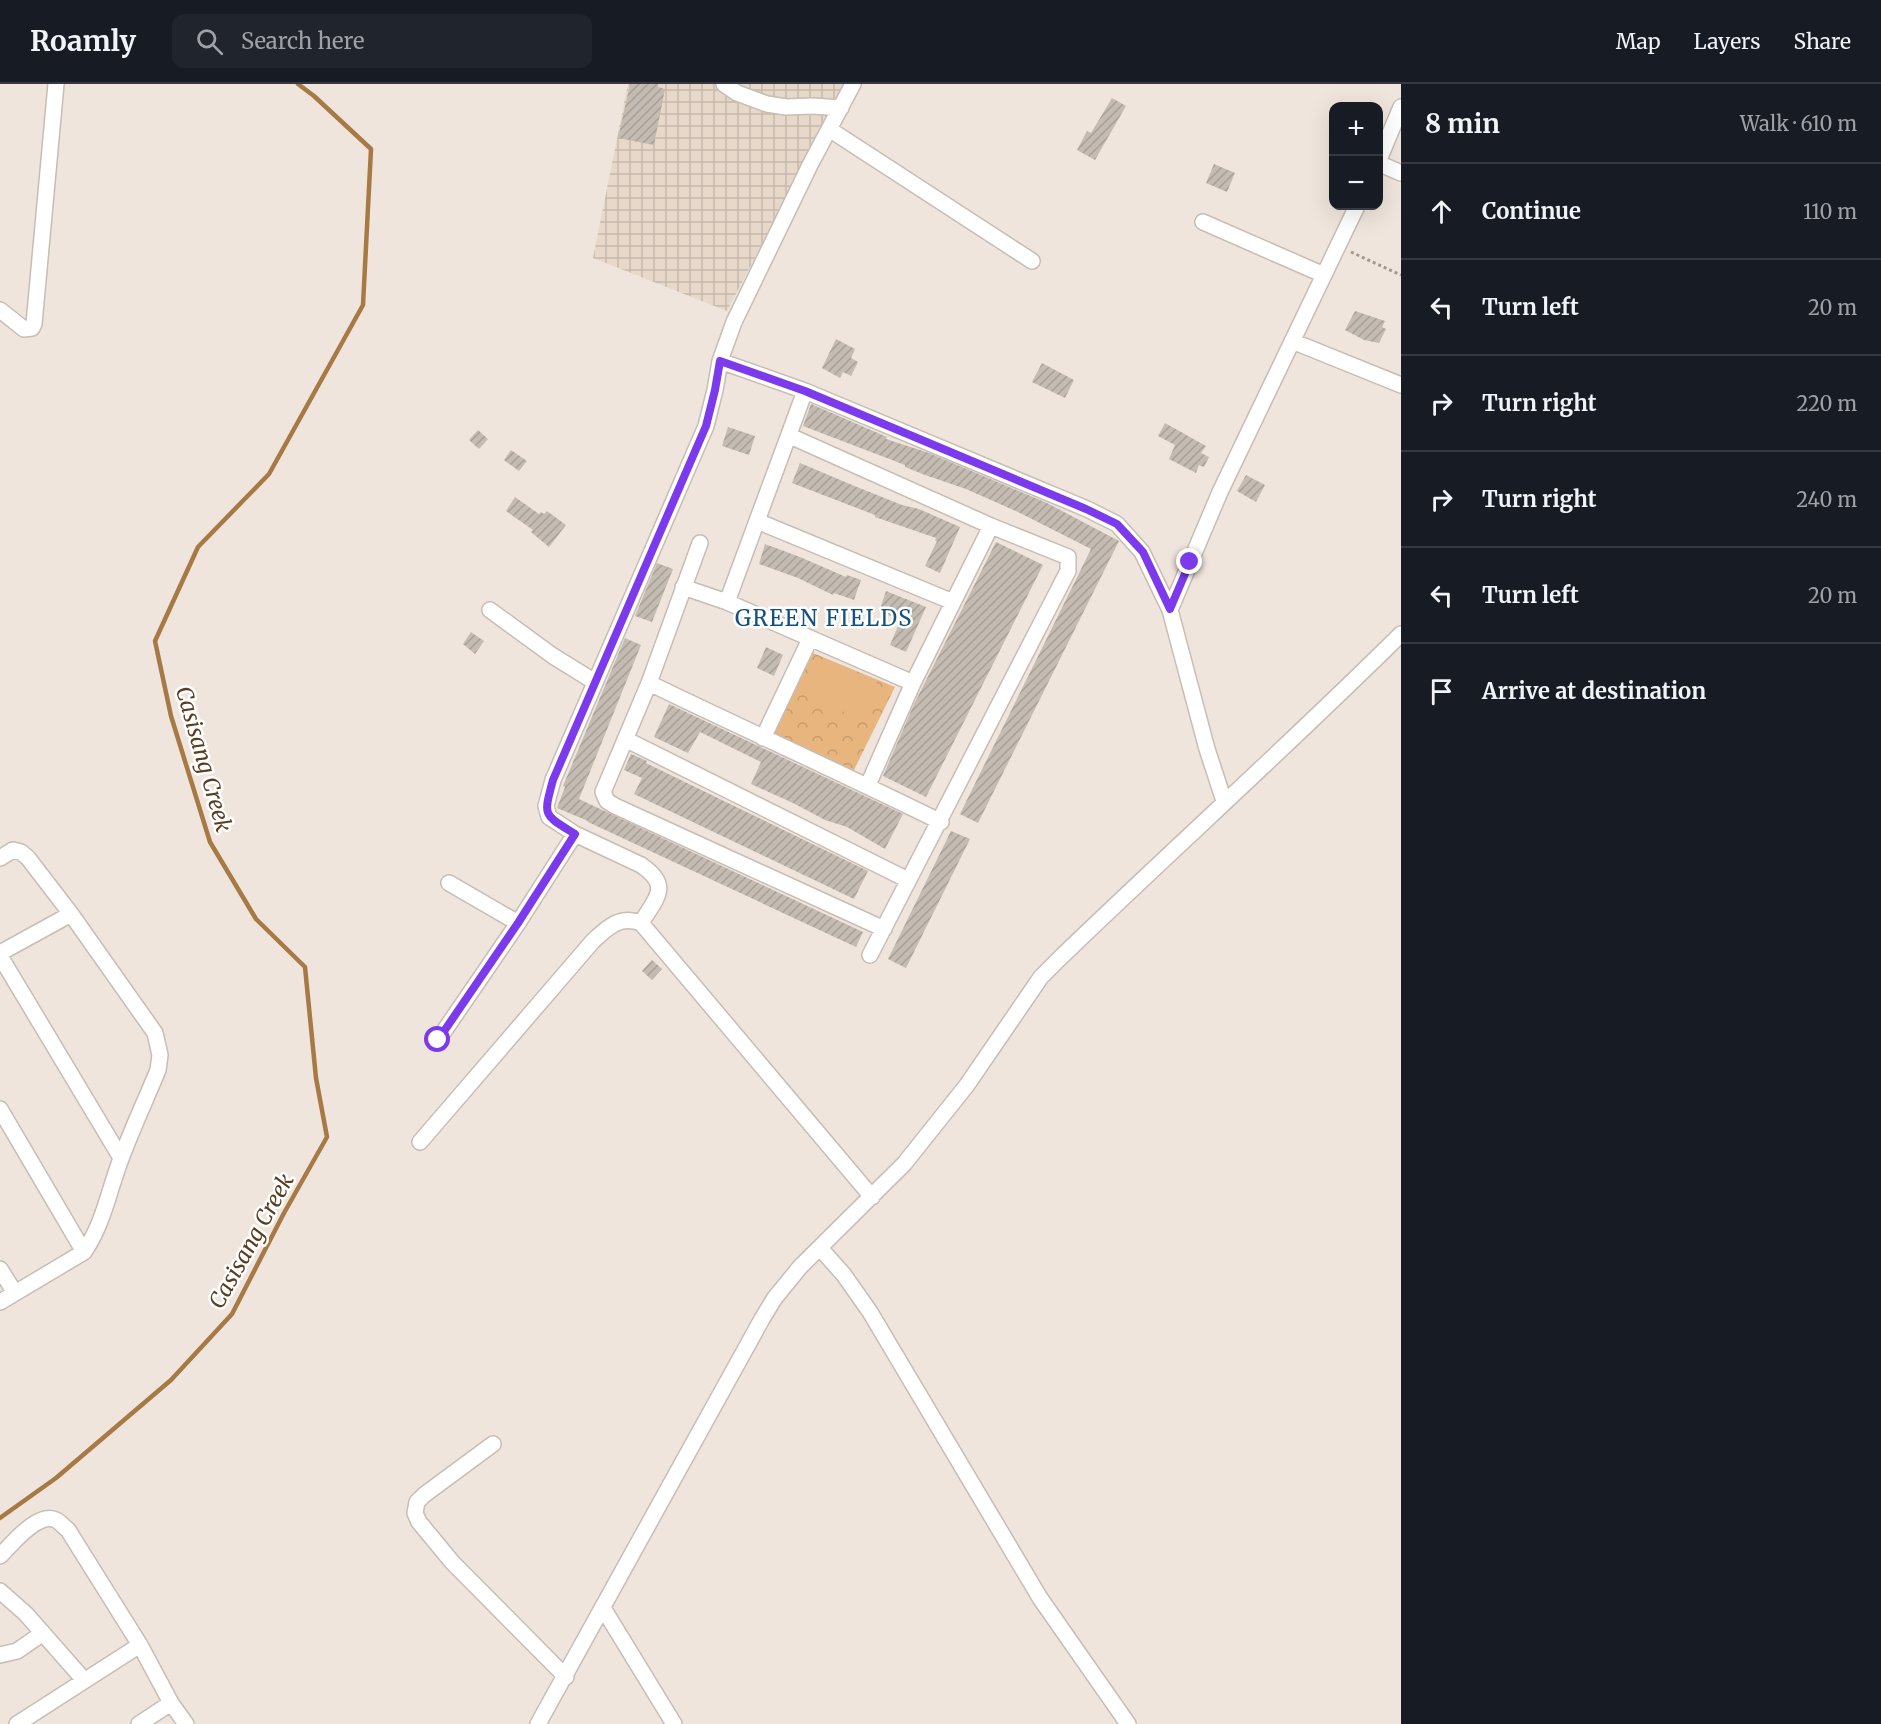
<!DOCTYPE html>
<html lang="en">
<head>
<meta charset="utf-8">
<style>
  :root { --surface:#171b24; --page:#20242c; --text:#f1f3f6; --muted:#9ea1a6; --line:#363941 }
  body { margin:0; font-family:Merriweather,serif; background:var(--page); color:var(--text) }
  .controls { position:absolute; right:18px; top:18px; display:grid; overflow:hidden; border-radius:12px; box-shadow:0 6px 24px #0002 }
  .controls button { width:54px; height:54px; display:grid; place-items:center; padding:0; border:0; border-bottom:2px solid var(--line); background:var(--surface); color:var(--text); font:30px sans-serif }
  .stop { position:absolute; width:18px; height:18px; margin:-14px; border:4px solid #7c3aed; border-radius:50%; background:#fff }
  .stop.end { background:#7c3aed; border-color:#fff; box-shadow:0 2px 6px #0008 }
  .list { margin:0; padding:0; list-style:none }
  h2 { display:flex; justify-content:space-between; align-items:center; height:78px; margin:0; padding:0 24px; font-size:26px }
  h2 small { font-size:20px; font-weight:400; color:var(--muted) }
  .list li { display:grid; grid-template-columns:39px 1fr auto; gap:18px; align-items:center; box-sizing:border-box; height:96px; padding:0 24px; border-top:2px solid var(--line) }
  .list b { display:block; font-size:22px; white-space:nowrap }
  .list em { font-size:20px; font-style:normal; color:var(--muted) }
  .icon { flex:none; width:33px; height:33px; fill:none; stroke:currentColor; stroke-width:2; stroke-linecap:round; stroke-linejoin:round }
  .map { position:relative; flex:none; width:1401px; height:1640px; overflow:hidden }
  header { display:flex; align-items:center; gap:36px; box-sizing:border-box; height:84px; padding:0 30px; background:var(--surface); border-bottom:2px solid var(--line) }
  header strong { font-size:28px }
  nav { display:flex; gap:33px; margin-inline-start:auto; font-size:21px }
  .search { width:420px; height:54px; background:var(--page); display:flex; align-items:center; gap:15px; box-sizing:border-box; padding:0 21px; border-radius:12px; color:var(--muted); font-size:22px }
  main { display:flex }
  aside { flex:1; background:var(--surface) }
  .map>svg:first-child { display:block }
  .industrial { fill:url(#industrial-grid) }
  .park { fill:url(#park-crowns) }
  .pitch { fill:#e9b57f }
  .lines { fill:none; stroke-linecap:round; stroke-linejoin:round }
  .stream { stroke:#a67945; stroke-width:4.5 }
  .building { fill:url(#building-hatch) }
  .minor-casing { stroke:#c6bdb4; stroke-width:18 }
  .path { stroke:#a09891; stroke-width:3; stroke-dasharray:3 3; stroke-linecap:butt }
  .minor { stroke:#fff; stroke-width:15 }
  .route { stroke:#7c3aed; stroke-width:8 }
  .labels { text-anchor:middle; stroke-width:5; stroke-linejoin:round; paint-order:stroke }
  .neighbourhood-label { font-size:22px; letter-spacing:1.5px; fill:#125181; stroke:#fff }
  .water-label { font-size:22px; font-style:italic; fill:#583d1f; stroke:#fff }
</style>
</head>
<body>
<header>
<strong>Roamly</strong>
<div class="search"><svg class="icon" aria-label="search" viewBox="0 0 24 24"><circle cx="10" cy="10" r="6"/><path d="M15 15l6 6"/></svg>Search here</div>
<nav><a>Map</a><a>Layers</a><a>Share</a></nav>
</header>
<main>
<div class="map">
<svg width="1401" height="1640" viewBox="0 0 1401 1640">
  <defs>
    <pattern id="industrial-grid" width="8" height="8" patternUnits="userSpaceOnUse" patternTransform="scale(1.5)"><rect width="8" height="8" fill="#e8d8c9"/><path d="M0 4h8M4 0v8" fill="none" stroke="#c6b9ac"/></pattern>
    <pattern id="park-crowns" width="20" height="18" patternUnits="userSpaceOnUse" patternTransform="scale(1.5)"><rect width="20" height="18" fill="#e9b57f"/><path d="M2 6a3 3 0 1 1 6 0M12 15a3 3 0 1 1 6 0" fill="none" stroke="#c79b6d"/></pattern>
    <pattern id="building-hatch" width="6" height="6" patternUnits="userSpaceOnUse" patternTransform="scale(1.5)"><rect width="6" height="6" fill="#c4bbb2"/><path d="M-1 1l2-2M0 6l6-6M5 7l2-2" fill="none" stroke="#a8a098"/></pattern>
  </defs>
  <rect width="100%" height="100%" fill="#efe5dc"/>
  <path class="industrial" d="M628 0H846L727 227 593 174Z"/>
  <path class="park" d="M813 569 895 603 852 690 771 652Z"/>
  <path class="pitch" d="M819 574 877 598 861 635 804 611Z"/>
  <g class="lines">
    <path class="stream" d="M0 1434 56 1394 171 1296 232 1230 284 1129 327 1053 316 994 305 883 256 835 210 758 171 632 155 557 198 463 269 390 363 221 371 65 314 12 298 0"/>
  </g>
  <path class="building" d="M630 0H658V3L665 5 654 61 618 54Z
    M1112 14 1126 22 1095 76 1077 66 1087 47 1091 49Z
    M1214 80 1235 89 1227 108 1206 99Z
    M1355 227 1385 237 1382 243 1386 245 1379 259 1364 256 1345 246Z
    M836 255 855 265 851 274 858 278 851 292 843 288 840 294 822 284Z
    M1042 279 1074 296 1065 314 1032 298Z
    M811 320 887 353 886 355 929 369 1047 419 1119 457 978 739 960 730 1091 465 1018 428 966 405 925 391 905 383V381L803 342Z
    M1165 339 1206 362 1201 369 1209 373 1204 383 1199 381 1196 389 1169 375 1175 361 1158 352Z
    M728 343 755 352 749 371 722 362Z
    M478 346 488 355 479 365 469 356Z
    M511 366 527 377 519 387 504 376Z
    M800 379 857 403 902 421 919 425 960 443 940 489 925 482 937 457 935 456 936 454 875 433V431L792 399Z
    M1246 391 1265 401 1256 418 1237 407Z
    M515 413 539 430 541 428 544 430 547 427 566 441 549 463 531 448 533 446 506 427Z
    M996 458 1043 481 926 713 883 692 914 620Z
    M765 460 800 473 846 493 847 491 861 496 854 516 834 509 833 511 798 494 759 480Z
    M657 479 673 485 652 538 635 532Z
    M886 507 926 523 906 568 890 561 901 535 879 528Z
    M471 548 484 557 475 570 463 560Z
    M625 554 641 561 579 715 863 848 856 863 588 738V737L557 724 565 703 563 702Z
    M766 563 783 571 774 592 757 584Z
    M669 620 903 730 885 765 847 743 825 736 793 719 751 700 761 678 700 648 688 669 654 653Z
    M631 670 647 677 646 679 868 787 854 815 634 710 642 694 624 686Z
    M951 747 970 755 906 884 888 875Z
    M652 876 662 885 652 896 642 887Z"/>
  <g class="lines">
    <defs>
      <path id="minor" d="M724 0 737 9 767 20 786 23 813 22 841 24
        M829 45 1032 177
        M1378 78 1401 23
        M1378 79 1401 89
        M1203 138 1324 191
        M0 226 24 245 32 244 34 240 56 0
        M1292 257 1401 301
        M720 277 805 307 1087 425 1117 440 1142 468 1170 526
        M790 352 991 442 1068 473V487L870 871
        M757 437 953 518
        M700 459 649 599 603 708 607 717 615 722 884 845
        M683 503 727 518 913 599
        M727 518 805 307
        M490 526 553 572 595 598
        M649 599C746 646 844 690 941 738
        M763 654 810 555
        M625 655 908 796
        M868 701 913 599 991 442
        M1224 717 1207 665 1170 526 1220 408 1357 122
        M0 774 13 766 21 768 28 774 71 830 155 949 160 971 158 986C146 1015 133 1043 122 1072 109 1105 104 1139 84 1168L0 1218
        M449 799 518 839
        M641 839C656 814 672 802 641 781L575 750 549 733 546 722 553 696 706 342 715 306 720 277 734 238 810 81 853 0
        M0 869 71 830
        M0 872 121 1074
        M438 956 518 839 575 750
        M0 1025 84 1168
        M420 1058 593 857C608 843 620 831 641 839L872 1113
        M820 1164 844 1191 870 1228 1040 1514 1128 1640
        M0 1185 15 1209
        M493 1360 424 1411 417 1418 415 1429 419 1438 452 1478 566 1593
        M0 1472C12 1460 38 1427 56 1436 60 1438 64 1443 68 1446L140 1561 171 1619 186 1640
        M0 1507 26 1530 84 1596
        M603 1524 674 1640
        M0 1571 17 1567 43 1549
        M17 1640 140 1561
        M139 1640 171 1619
        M538 1640 762 1235 774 1215 800 1183 904 1080 967 1001 1041 893 1059 875C1172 766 1289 661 1401 550"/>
    </defs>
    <use href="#minor" class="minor-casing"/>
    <path class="path" d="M1351 168 1401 191"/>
    <use href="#minor" class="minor"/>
  </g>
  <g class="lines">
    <path class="route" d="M438 956 518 839 575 750C543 730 543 733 553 696L706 342 715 306 720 277 805 307 1086 425 1117 440 1143 468 1170 525 1190 478"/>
  </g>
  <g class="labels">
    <g class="neighbourhood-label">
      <text x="824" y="542">GREEN FIELDS</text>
    </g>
    <g class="water-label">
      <text transform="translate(204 675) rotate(74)" y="8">Casisang Creek</text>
      <text transform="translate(251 1157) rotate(-61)" y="8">Casisang Creek</text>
    </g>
  </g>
</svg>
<div class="controls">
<button>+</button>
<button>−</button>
</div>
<div class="stop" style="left:438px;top:956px"></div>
<div class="stop end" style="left:1190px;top:478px"></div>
</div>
<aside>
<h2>8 min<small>Walk · 610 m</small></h2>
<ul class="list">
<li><svg class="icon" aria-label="ahead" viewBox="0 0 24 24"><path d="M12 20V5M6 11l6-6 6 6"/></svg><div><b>Continue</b></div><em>110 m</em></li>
<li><svg class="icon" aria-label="left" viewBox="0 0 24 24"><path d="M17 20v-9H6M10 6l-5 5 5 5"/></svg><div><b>Turn left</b></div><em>20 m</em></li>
<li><svg class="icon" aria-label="right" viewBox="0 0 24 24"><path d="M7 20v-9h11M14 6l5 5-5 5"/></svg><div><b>Turn right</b></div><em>220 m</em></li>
<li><svg class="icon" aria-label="right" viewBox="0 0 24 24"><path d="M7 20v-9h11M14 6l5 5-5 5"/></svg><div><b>Turn right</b></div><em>240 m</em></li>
<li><svg class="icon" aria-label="left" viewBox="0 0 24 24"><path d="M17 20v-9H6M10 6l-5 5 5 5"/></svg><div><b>Turn left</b></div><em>20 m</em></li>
<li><svg class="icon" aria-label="arrive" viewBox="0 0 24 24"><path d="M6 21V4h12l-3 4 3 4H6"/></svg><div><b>Arrive at destination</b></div></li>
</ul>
</aside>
</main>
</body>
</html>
